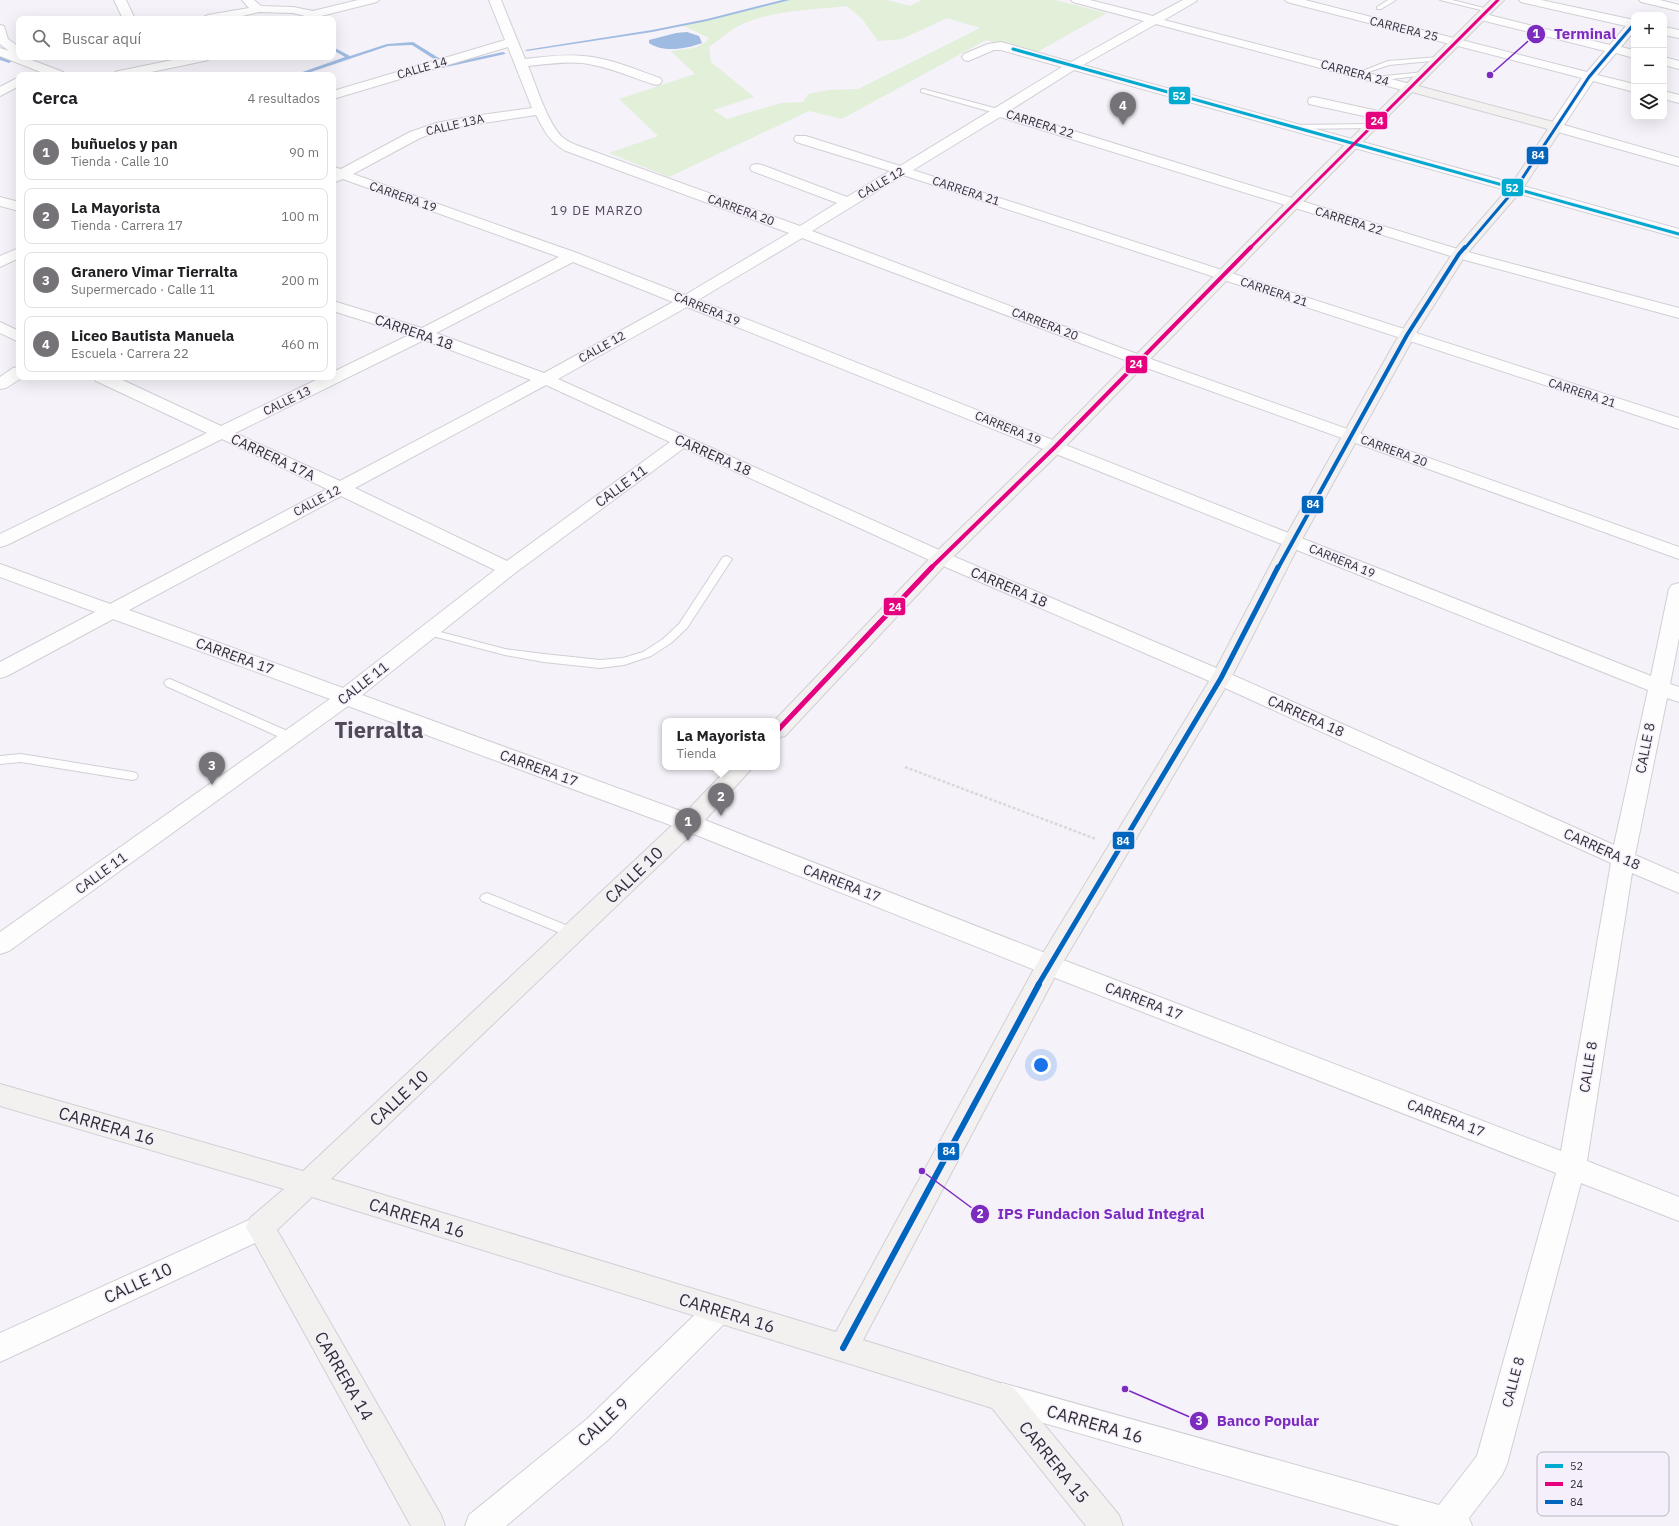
<!DOCTYPE html>
<html lang="es">
<head>
<meta charset="utf-8">
<style>
  :root { --surface:#fff; --page:#f2f2f2; --text:#202124; --muted:#757577; --line:#e0e0e0; --accent:#767378 }
  body { margin:0; font-family:"IBM Plex Sans",sans-serif; background:var(--page); color:var(--text) }
  .controls { position:absolute; right:12px; top:12px; display:grid; overflow:hidden; border-radius:8px; box-shadow:0 4px 16px #0002 }
  .controls button { width:36px; height:36px; display:grid; place-items:center; padding:0; border:0; border-bottom:1px solid var(--line); background:var(--surface); color:var(--text); font:20px sans-serif }
  .you { position:absolute; left:1041px; top:1065px; width:14px; height:14px; margin:-10px; border:3px solid #fff; border-radius:50%; background:#1a73e8; box-shadow:0 0 0 6px #1a73e833 }
  .badge { display:grid; place-items:center; width:26px; height:26px; border-radius:50%; background:var(--accent); color:#fff; font-size:13px; font-weight:700 }
  .pin { position:absolute; translate:-50% -33px; filter:drop-shadow(0 1px 2px #0008) }
  .pin::after { content:''; position:absolute; top:21px; width:14px; height:12px; background:inherit; clip-path:polygon(0 0,100% 0,50% 100%) }
  .popup { position:absolute; left:662px; top:718px; width:118px; height:52px; box-sizing:border-box; display:grid; place-content:center; border-radius:8px; background:var(--surface); filter:drop-shadow(0 1px 3px #0005); font-size:13px; white-space:nowrap; color:var(--muted) }
  .popup b { font-size:15px; color:var(--text) }
  .popup::after { content:''; position:absolute; left:50%; top:100%; margin-left:-8px; border:8px solid transparent; border-top-color:var(--surface) }
  .list { margin:0; padding:0; list-style:none }
  h2 { display:flex; justify-content:space-between; align-items:center; height:52px; margin:0; padding:0 16px; font-size:17px }
  h2 small { font-size:13px; font-weight:400; color:var(--muted) }
  .list li { display:grid; grid-template-columns:26px 1fr auto; gap:12px; align-items:center; box-sizing:border-box; height:56px; margin:0 8px 8px; padding:0 8px; border:1px solid var(--line); border-radius:8px }
  .list b { display:block; font-size:15px; white-space:nowrap }
  .list p { margin:0; font-size:13px; white-space:nowrap; color:var(--muted) }
  .list em { font-size:13px; font-style:normal; color:var(--muted) }
  .icon { flex:none; width:22px; height:22px; fill:none; stroke:currentColor; stroke-width:2; stroke-linecap:round; stroke-linejoin:round }
  .map { position:relative; flex:none; width:1679px; height:1526px; overflow:hidden }
  .search { position:absolute; background:var(--surface); box-shadow:0 4px 16px #0002; left:16px; top:16px; width:320px; height:44px; display:flex; align-items:center; gap:10px; box-sizing:border-box; padding:0 14px; border-radius:8px; color:var(--muted); font-size:15px }
  .panel { position:absolute; background:var(--surface); box-shadow:0 4px 16px #0002; left:16px; top:72px; width:320px; height:308px; border-radius:8px }
  .map>svg:first-child { display:block }
  .green { fill:#e2efd9; fill-rule:evenodd }
  .water { fill:#a0bbe1 }
  .lines { fill:none; stroke-linecap:round; stroke-linejoin:round }
  .stream { fill:#a0bbe1; fill-rule:evenodd }
  .service-casing { stroke:#d1cfd4; stroke-width:2 }
  .minor-casing { stroke:#d1cfd4; stroke-width:2 }
  .secondary-casing { stroke:#d1cfd4; stroke-width:2 }
  .path { stroke:#dad8da; stroke-width:2.5; stroke-dasharray:3 2; stroke-linecap:butt }
  .service { fill:#fefdfe; fill-rule:evenodd }
  .minor { fill:#fefdfe; fill-rule:evenodd }
  .secondary { fill:#f3f0f0; fill-rule:evenodd }
  .bus-1-casing { stroke:#f5effc; stroke-width:5 }
  .bus-2-far2-casing { stroke:#f5effc; stroke-width:5 }
  .bus-2-far1-casing { stroke:#f5effc; stroke-width:6 }
  .bus-2-casing { stroke:#f5effc; stroke-width:8 }
  .bus-3-far3-casing { stroke:#f5effc; stroke-width:5 }
  .bus-3-far2-casing { stroke:#f5effc; stroke-width:6 }
  .bus-3-far1-casing { stroke:#f5effc; stroke-width:8 }
  .bus-3-casing { stroke:#f5effc; stroke-width:10 }
  .bus-1 { stroke:#00a9ce; stroke-width:3 }
  .bus-2-far2 { stroke:#e5007d; stroke-width:3 }
  .bus-2-far1 { stroke:#e5007d; stroke-width:4 }
  .bus-2 { stroke:#e5007d; stroke-width:5 }
  .bus-3-far3 { stroke:#0065bd; stroke-width:3 }
  .bus-3-far2 { stroke:#0065bd; stroke-width:4 }
  .bus-3-far1 { stroke:#0065bd; stroke-width:5 }
  .bus-3 { stroke:#0065bd; stroke-width:6 }
  .labels { text-anchor:middle; stroke-width:3; stroke-linejoin:round; paint-order:stroke }
  .far-street-label { font-size:12px; fill:#312f33; stroke:#f5effc }
  .far-neighbourhood-label { font-size:13px; letter-spacing:1px; fill:#4f4a54; stroke:#f5effc }
  .street-label { font-size:14px; fill:#312f33; stroke:#f5effc }
  .near-street-label { font-size:17px; fill:#312f33; stroke:#f5effc }
  .town-label { font-size:22px; font-weight:bold; fill:#4f4a54; stroke:#f5effc }
  .key { fill:#f5effc; stroke:#bab5c0; stroke-width:1 }
  .key-label { font-size:11px; fill:#312f33 }
  .leader { fill:none; stroke:#7b2cbf; stroke-width:1.5 }
  .callout-dot { fill:#7b2cbf; stroke:#f5effc; stroke-width:1.5 }
  .mark-label { font-size:12px; text-anchor:middle; font-weight:bold; fill:#fff }
  .callout-label { font-size:15px; text-anchor:middle; font-weight:bold; fill:#7b2cbf; stroke:#f5effc; stroke-width:3; stroke-linejoin:round; paint-order:stroke }
  .line-badge { stroke:#f5effc; stroke-width:1.5 }
  .badge-label { font-size:11px; text-anchor:middle; font-weight:bold; fill:#fff }
</style>
</head>
<body>
<div class="map">
<svg width="1679" height="1526" viewBox="0 0 1679 1526">
  <rect width="100%" height="100%" fill="#f5f2f9"/>
  <path class="green" d="M788 0H887L910 6 922 0H1055L1107 13 1035 53 986 40 842 119 809 111 669 177 609 153 658 136 619 99 695 74 671 51C686 49 700 50 709 38L682 25ZM847 6 863 20 878 41 902 39 947 18 980 28 858 89 829 90 808 94 803 102 781 103 727 119 713 110 754 97 711 62 709 47C720 39 732 28 745 23 777 10 813 10 847 6Z"/>
  <path class="water" d="M687 32 699 36 702 43C686 49 663 53 649 43V40L676 33Z"/>
  <g class="lines">
    <path class="stream" d="M782 0H790L707 21 652 32 527 51 525 50 652 30 707 19Z
      M413 42 442 60 437 61 412 45 388 46 302 75H294L345 57 333 50V47L350 56 387 44Z
      M503 52 505 53V54L442 68 439 66Z
      M0 56 11 60 12 61 9 63 0 60Z
      M39 72 50 75 39 74Z"/>
    <defs>
      <path id="service" d="M1388 0H1396L1381 9H1377V7Z
        M1440 0H1452L1492 10 1489 12Z
        M1439 57 1442 59 1441 60 1389 65 1360 75 1355 74 1388 61Z
        M1424 72 1426 73V75L1375 81 1372 79 1375 77Z
        M923 89 1002 110 1003 112 999 114 921 92V90Z
        M1371 124H1374V128L1292 129 1288 127 1292 125Z
        M727 556 732 559 687 628 671 643 651 656 624 665 600 668 544 662 505 655 425 634 423 632 429 629 505 649 544 654 600 660 623 658 643 652 663 639 679 624 723 557Z
        M170 679 294 734 296 737 294 740H286L166 686 164 683 166 680Z
        M21 754 132 772 136 773 138 776 136 779 132 780 21 762 0 764V756Z
        M487 893 578 930 580 933 578 936 573 938 568 936 482 901 480 898 482 895Z"/>
      <path id="minor" d="M114 0H126L135 19H123Z
        M242 0H254L261 6 293 7 313 11 358 0H379L377 2 321 16 323 19H311L309 17 293 13 259 12 230 19H202L204 17 208 15 249 8Z
        M489 0H501L525 59C544 57 564 54 584 56 610 58 636 70 660 78L662 81 660 84 656 85C635 79 615 69 593 65 572 60 550 64 528 66 537 87 546 120 562 137 566 140 571 143 576 145L800 226 837 203 752 171 750 168 752 165 757 164 762 165 847 197 890 171 796 142 794 139 796 136H806L900 166 1062 67 1001 50H994L968 61 964 60 962 57 964 54 988 44 1001 42 1071 62 1144 21 1073 2 1071 0H1090L1153 16 1183 0H1197L1195 2 1164 20 1414 85 1416 88 1414 91 1410 92 1156 24 1083 65 1679 229V238L1074 70 1009 111 1464 251 1679 308V318L1454 257 1000 117 913 170 1679 418V429L903 175 812 231 1145 357 1679 547V559L1133 363 802 238 698 300 1651 676 1669 589 1672 585 1679 583V638L1670 684 1679 687V702L1667 698 1635 855 1679 874V893L1632 873 1587 1161 1679 1197V1221L1581 1183 1507 1464 1502 1475 1469 1518 1472 1526H1400L1002 1411 991 1407 987 1397 991 1387 1002 1383 1439 1505 1477 1456 1556 1173 1040 972 681 829 348 706 9 951 0 954V932L330 699 113 619 7 676 0 678V662L95 612 0 577V564L110 604 327 489 222 439 7 545 0 547V534L207 433 96 381 94 377H116L221 426 322 377H333V372L409 335 333 311V301L422 328 559 257 343 179 333 183V167L341 169 410 132 436 123 474 116 532 108 508 47 333 99V91L505 40ZM536 115C545 132 549 141 566 151L789 233 685 295 577 253 353 174 420 138 444 129ZM573 262 673 302 544 373 436 333ZM687 307 1648 690 1614 845 1228 673 948 554 558 379ZM424 340 531 380 340 481 235 433ZM546 385 670 442 507 561 355 488ZM684 448 934 562 1214 683 1611 863 1561 1151 1058 958 697 817 362 695 515 573ZM341 496 495 570 343 688 129 610Z
        M1285 0H1305L1587 72 1605 51 1477 19 1475 17 1477 15 1481 13 1610 45 1626 26 1525 3 1521 2 1519 0H1541L1634 20V31L1621 47 1634 50V58L1616 53 1597 75 1634 84V92L1593 81 1564 125 1679 158V166L1551 130 1549 127 1582 78 1287 2Z
        M1639 0H1660L1679 5V11L1641 2Z
        M0 25 4 26 8 39 19 47V53L15 54 19 55V57H24L63 72 65 75H48L0 56V48L9 51 0 44Z
        M1664 27 1679 30V38L1664 35Z
        M187 57H210L208 60 204 61 137 75H113L115 72 119 71Z
        M1664 57 1679 61V69L1664 65Z
        M19 77V86L0 96V87Z
        M1664 91 1679 95V103L1664 99Z
        M1314 97 1387 113 1389 116 1387 119 1382 120 1309 104 1308 101 1309 98Z
        M0 197 19 202V211L0 206Z
        M19 248V258L0 267V256Z
        M0 322 19 331V342L0 333Z
        M19 367V377H23L6 388 0 389V377L13 368Z
        M260 1215 270 1218 274 1227 270 1236 0 1362V1333Z
        M719 1297 729 1301 734 1310 729 1319 609 1439 506 1526H465L469 1515 587 1419 709 1301Z"/>
      <path id="secondary" d="M1491 0H1504L1418 86 1561 124 1563 127 1521 191 1465 256 1415 335 1301 541 1231 678 1059 969 863 1340 1013 1387 1119 1515 1123 1526H1086L992 1408 312 1197 277 1230 441 1515 445 1526H411L246 1227 250 1218 284 1189 0 1106V1084L303 1171 681 817 729 767H753L697 829 331 1179 836 1332 1040 958 1211 678 1283 541 1399 335 1454 251 1511 185 1548 129 1412 92 1298 207 1061 451 948 562 785 736 777 738V721H774L934 554 1049 443 1288 201Z"/>
    </defs>
    <use href="#service" class="service-casing"/>
    <use href="#minor" class="minor-casing"/>
    <use href="#secondary" class="secondary-casing"/>
    <path class="path" d="M905 767 1096 839"/>
    <use href="#service" class="service"/>
    <use href="#minor" class="minor"/>
    <use href="#secondary" class="secondary"/>
    <defs>
      <path id="bus-1" d="M1013 49 1679 234"/>
      <path id="bus-2-far2" d="M1250 248 1498 0"/>
      <path id="bus-2-far1" d="M931 568 1055 447 1251 247"/>
      <path id="bus-2" d="M777 731 932 567"/>
      <path id="bus-3-far3" d="M1465 248 1516 188 1589 77 1634 24"/>
      <path id="bus-3-far2" d="M1278 568 1407 335 1459 254 1465 247"/>
      <path id="bus-3-far1" d="M1038 985 1221 678 1278 567"/>
      <path id="bus-3" d="M843 1348 1039 984"/>
    </defs>
    <use href="#bus-1" class="bus-1-casing"/>
    <use href="#bus-2-far2" class="bus-2-far2-casing"/>
    <use href="#bus-2-far1" class="bus-2-far1-casing"/>
    <use href="#bus-2" class="bus-2-casing"/>
    <use href="#bus-3-far3" class="bus-3-far3-casing"/>
    <use href="#bus-3-far2" class="bus-3-far2-casing"/>
    <use href="#bus-3-far1" class="bus-3-far1-casing"/>
    <use href="#bus-3" class="bus-3-casing"/>
    <use href="#bus-1" class="bus-1"/>
    <use href="#bus-2-far2" class="bus-2-far2"/>
    <use href="#bus-2-far1" class="bus-2-far1"/>
    <use href="#bus-2" class="bus-2"/>
    <use href="#bus-3-far3" class="bus-3-far3"/>
    <use href="#bus-3-far2" class="bus-3-far2"/>
    <use href="#bus-3-far1" class="bus-3-far1"/>
    <use href="#bus-3" class="bus-3"/>
  </g>
  <g class="labels">
    <g class="far-street-label">
      <text transform="translate(1404 29) rotate(14)" y="4">CARRERA 25</text>
      <text transform="translate(422 68) rotate(-16)" y="4">CALLE 14</text>
      <text transform="translate(1355 73) rotate(15)" y="4">CARRERA 24</text>
      <text transform="translate(1040 124) rotate(17)" y="4">CARRERA 22</text>
      <text transform="translate(455 125) rotate(-13)" y="4">CALLE 13A</text>
      <text transform="translate(881 183) rotate(-30)" y="4">CALLE 12</text>
      <text transform="translate(966 191) rotate(18)" y="4">CARRERA 21</text>
      <text transform="translate(403 197) rotate(19)" y="4">CARRERA 19</text>
      <text transform="translate(741 210) rotate(20)" y="4">CARRERA 20</text>
      <text transform="translate(1349 221) rotate(17)" y="4">CARRERA 22</text>
      <text transform="translate(1274 292) rotate(18)" y="4">CARRERA 21</text>
      <text transform="translate(707 309) rotate(22)" y="4">CARRERA 19</text>
      <text transform="translate(1045 324) rotate(21)" y="4">CARRERA 20</text>
      <text transform="translate(602 347) rotate(-29)" y="4">CALLE 12</text>
      <text transform="translate(1582 393) rotate(18)" y="4">CARRERA 21</text>
      <text transform="translate(287 401) rotate(-26)" y="4">CALLE 13</text>
      <text transform="translate(1008 428) rotate(22)" y="4">CARRERA 19</text>
      <text transform="translate(1394 451) rotate(20)" y="4">CARRERA 20</text>
      <text transform="translate(317 501) rotate(-28)" y="4">CALLE 12</text>
      <text transform="translate(1342 561) rotate(22)" y="4">CARRERA 19</text>
    </g>
    <g class="far-neighbourhood-label">
      <text x="597" y="215">19 DE MARZO</text>
    </g>
    <g class="street-label">
      <text transform="translate(414 332) rotate(19)" y="5">CARRERA 18</text>
      <text transform="translate(713 455) rotate(24)" y="5">CARRERA 18</text>
      <text transform="translate(273 457) rotate(25)" y="5">CARRERA 17A</text>
      <text transform="translate(621 486) rotate(-36)" y="5">CALLE 11</text>
      <text transform="translate(1009 587) rotate(23)" y="5">CARRERA 18</text>
      <text transform="translate(235 656) rotate(20)" y="5">CARRERA 17</text>
      <text transform="translate(363 683) rotate(-38)" y="5">CALLE 11</text>
      <text transform="translate(1306 716) rotate(24)" y="5">CARRERA 18</text>
      <text transform="translate(1645 748) rotate(-79)" y="5">CALLE 8</text>
      <text transform="translate(539 768) rotate(20)" y="5">CARRERA 17</text>
      <text transform="translate(1602 849) rotate(24)" y="5">CARRERA 18</text>
      <text transform="translate(101 873) rotate(-36)" y="5">CALLE 11</text>
      <text transform="translate(842 883) rotate(21)" y="5">CARRERA 17</text>
      <text transform="translate(1144 1001) rotate(21)" y="5">CARRERA 17</text>
      <text transform="translate(1588 1067) rotate(-81)" y="5">CALLE 8</text>
      <text transform="translate(1446 1118) rotate(21)" y="5">CARRERA 17</text>
      <text transform="translate(1513 1382) rotate(-75)" y="5">CALLE 8</text>
    </g>
    <g class="near-street-label">
      <text transform="translate(634 875) rotate(-44)" y="6">CALLE 10</text>
      <text transform="translate(399 1098) rotate(-43)" y="6">CALLE 10</text>
      <text transform="translate(107 1126) rotate(16)" y="6">CARRERA 16</text>
      <text transform="translate(417 1218) rotate(17)" y="6">CARRERA 16</text>
      <text transform="translate(138 1283) rotate(-25)" y="6">CALLE 10</text>
      <text transform="translate(727 1313) rotate(17)" y="6">CARRERA 16</text>
      <text transform="translate(344 1376) rotate(60)" y="6">CARRERA 14</text>
      <text transform="translate(603 1422) rotate(-43)" y="6">CALLE 9</text>
      <text transform="translate(1095 1424) rotate(16)" y="6">CARRERA 16</text>
      <text transform="translate(1054 1462) rotate(51)" y="6">CARRERA 15</text>
    </g>
    <g class="town-label">
      <text x="379" y="738">Tierralta</text>
    </g>
  </g>
  <rect x="1537" y="1452" width="132" height="64" rx="6" class="key"/>
  <rect x="1545" y="1464" width="18" height="4" fill="#00a9ce"/>
  <rect x="1545" y="1482" width="18" height="4" fill="#e5007d"/>
  <rect x="1545" y="1500" width="18" height="4" fill="#0065bd"/>
  <g class="key-label">
    <text x="1570" y="1470">52</text>
    <text x="1570" y="1488">24</text>
    <text x="1570" y="1506">84</text>
  </g>
  <path class="leader" d="M1490 75L1536 34M922 1171L980 1214M1125 1389L1199 1421"/>
  <g class="callout-dot">
    <circle cx="1490" cy="75" r="4"/>
    <circle cx="922" cy="1171" r="4"/>
    <circle cx="1125" cy="1389" r="4"/>
    <circle cx="1536" cy="34" r="10"/>
    <circle cx="980" cy="1214" r="10"/>
    <circle cx="1199" cy="1421" r="10"/>
  </g>
  <g class="mark-label">
    <text x="1536" y="38">1</text>
    <text x="980" y="1218">2</text>
    <text x="1199" y="1425">3</text>
  </g>
  <g class="callout-label">
    <text x="1585" y="39">Terminal</text>
    <text x="1101" y="1219">IPS Fundacion Salud Integral</text>
    <text x="1268" y="1426">Banco Popular</text>
  </g>
  <g class="line-badge">
    <rect x="1168" y="86" width="23" height="19" rx="4" fill="#00a9ce"/>
    <rect x="1365" y="111" width="23" height="19" rx="4" fill="#e5007d"/>
    <rect x="1526" y="146" width="23" height="19" rx="4" fill="#0065bd"/>
    <rect x="1501" y="178" width="23" height="19" rx="4" fill="#00a9ce"/>
    <rect x="1125" y="355" width="23" height="19" rx="4" fill="#e5007d"/>
    <rect x="1301" y="495" width="23" height="19" rx="4" fill="#0065bd"/>
    <rect x="883" y="597" width="23" height="19" rx="4" fill="#e5007d"/>
    <rect x="1112" y="831" width="23" height="19" rx="4" fill="#0065bd"/>
    <rect x="937" y="1142" width="23" height="19" rx="4" fill="#0065bd"/>
  </g>
  <g class="badge-label">
    <text x="1179" y="100">52</text>
    <text x="1377" y="125">24</text>
    <text x="1538" y="159">84</text>
    <text x="1512" y="192">52</text>
    <text x="1136" y="368">24</text>
    <text x="1313" y="508">84</text>
    <text x="895" y="611">24</text>
    <text x="1123" y="845">84</text>
    <text x="949" y="1155">84</text>
  </g>
</svg>
<div class="controls">
<button>+</button>
<button>−</button>
<button><svg class="icon" aria-label="layers" viewBox="0 0 24 24"><path d="M12 4l9 5-9 5-9-5zM3 14l9 5 9-5"/></svg></button>
</div>
<div class="you"></div>
<div class="pin badge" style="left:688px;top:841px">1</div>
<div class="pin badge" style="left:721px;top:816px">2</div>
<div class="popup"><b>La Mayorista</b>Tienda</div>
<div class="pin badge" style="left:212px;top:785px">3</div>
<div class="pin badge" style="left:1123px;top:125px">4</div>
<div class="search"><svg class="icon" aria-label="search" viewBox="0 0 24 24"><circle cx="10" cy="10" r="6"/><path d="M15 15l6 6"/></svg>Buscar aquí</div>
<section class="panel">
<h2>Cerca<small>4 resultados</small></h2>
<ul class="list">
<li><span class="badge">1</span><div><b>buñuelos y pan</b><p>Tienda · Calle 10</p></div><em>90 m</em></li>
<li><span class="badge">2</span><div><b>La Mayorista</b><p>Tienda · Carrera 17</p></div><em>100 m</em></li>
<li><span class="badge">3</span><div><b>Granero Vimar Tierralta</b><p>Supermercado · Calle 11</p></div><em>200 m</em></li>
<li><span class="badge">4</span><div><b>Liceo Bautista Manuela</b><p>Escuela · Carrera 22</p></div><em>460 m</em></li>
</ul>
</section>
</div>
</body>
</html>
